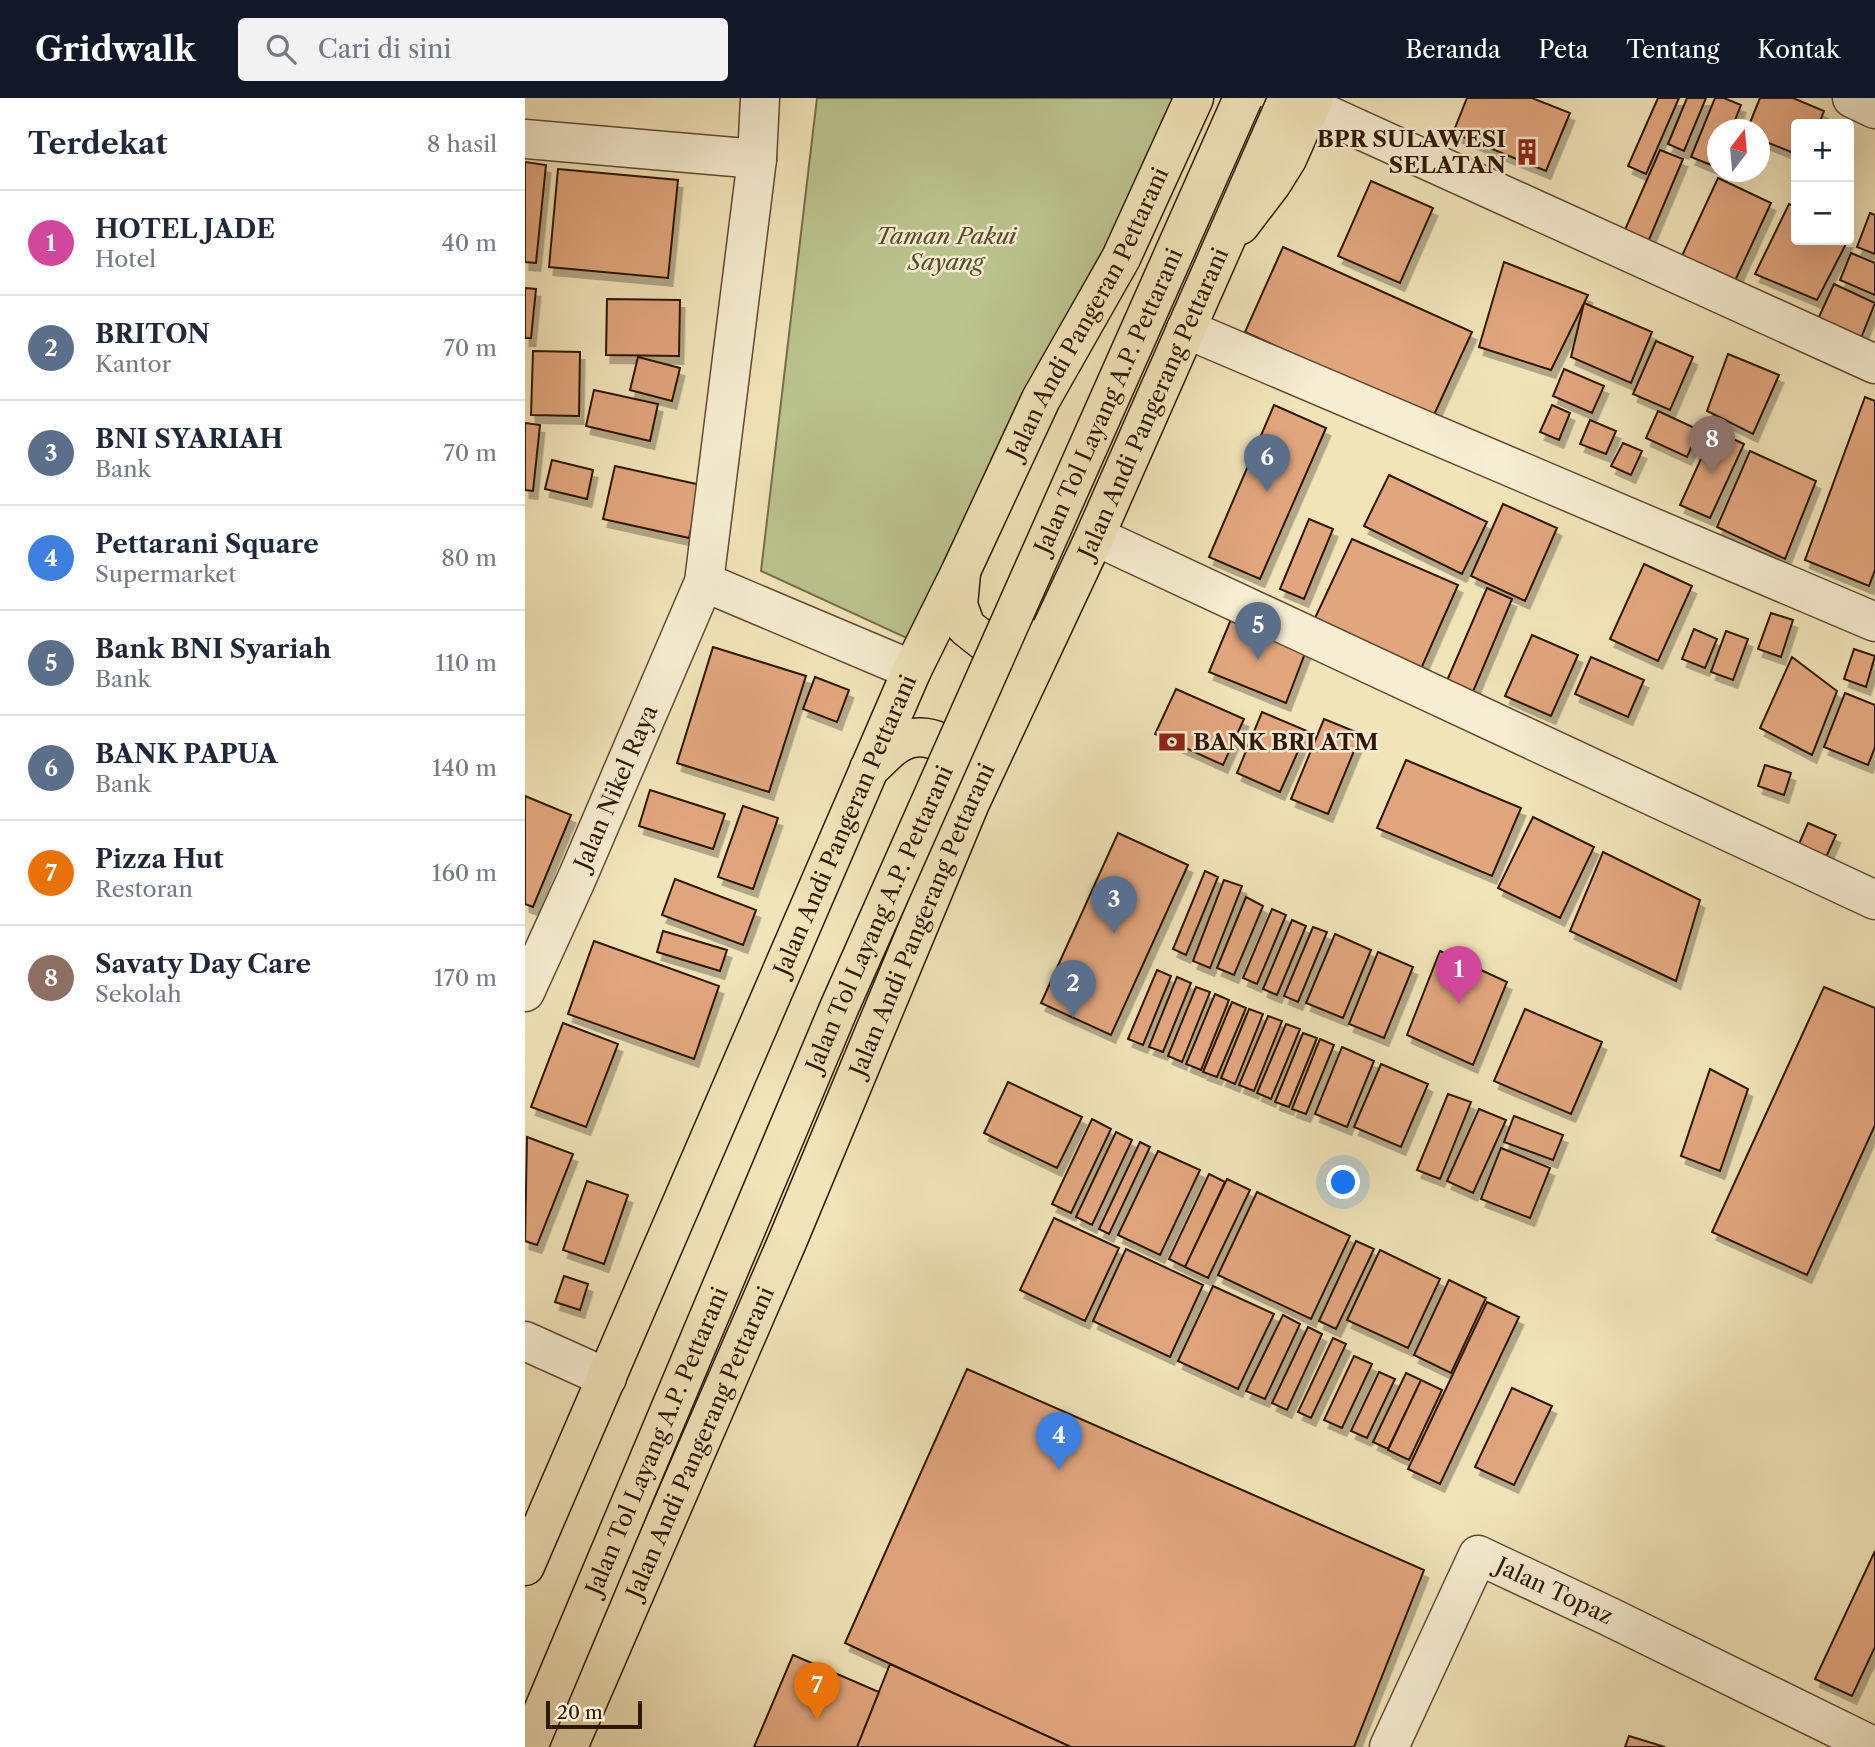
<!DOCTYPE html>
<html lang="id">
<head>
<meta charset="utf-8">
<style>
  :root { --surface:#fff; --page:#f2f2f3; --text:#1f2937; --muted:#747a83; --line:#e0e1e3; --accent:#111827 }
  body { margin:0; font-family:"Libre Caslon Text",serif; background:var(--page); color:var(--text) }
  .controls { position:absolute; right:21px; top:21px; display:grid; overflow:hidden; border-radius:7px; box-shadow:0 7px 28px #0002 }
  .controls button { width:63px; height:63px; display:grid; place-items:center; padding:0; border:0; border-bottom:2px solid var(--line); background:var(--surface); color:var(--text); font:35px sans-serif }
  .compass { position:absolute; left:1182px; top:21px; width:63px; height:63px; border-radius:50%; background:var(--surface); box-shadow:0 7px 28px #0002; rotate:16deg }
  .scale { position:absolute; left:21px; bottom:18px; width:96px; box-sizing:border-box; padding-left:7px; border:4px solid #2f1705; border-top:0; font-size:19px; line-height:24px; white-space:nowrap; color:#2f1705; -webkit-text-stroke:5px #f6edd2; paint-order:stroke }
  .you { position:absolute; left:819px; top:1085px; width:24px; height:24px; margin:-18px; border:5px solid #fff; border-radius:50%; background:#1a73e8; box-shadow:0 0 0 10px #1a73e833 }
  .badge { display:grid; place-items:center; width:46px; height:46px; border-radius:50%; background:var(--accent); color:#fff; font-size:23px; font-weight:700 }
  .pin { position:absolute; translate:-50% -58px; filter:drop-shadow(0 2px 4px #0008) }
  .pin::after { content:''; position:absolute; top:37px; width:24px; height:21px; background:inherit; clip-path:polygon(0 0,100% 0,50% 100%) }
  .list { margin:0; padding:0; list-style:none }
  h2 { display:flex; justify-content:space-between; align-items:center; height:91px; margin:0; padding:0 28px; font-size:30px }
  h2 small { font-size:23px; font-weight:400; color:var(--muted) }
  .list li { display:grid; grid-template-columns:46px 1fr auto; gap:21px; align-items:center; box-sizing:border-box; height:105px; padding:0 28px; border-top:2px solid var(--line) }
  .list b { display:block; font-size:26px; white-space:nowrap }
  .list p { margin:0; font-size:23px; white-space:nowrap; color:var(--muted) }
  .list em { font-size:23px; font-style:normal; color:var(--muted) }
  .icon { flex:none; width:38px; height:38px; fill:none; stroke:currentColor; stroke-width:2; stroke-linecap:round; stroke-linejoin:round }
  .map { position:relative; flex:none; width:1350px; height:1649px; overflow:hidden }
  header { display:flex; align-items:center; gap:42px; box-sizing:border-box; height:98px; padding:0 35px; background:var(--accent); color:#fff }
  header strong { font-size:33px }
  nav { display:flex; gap:38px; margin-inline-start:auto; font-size:24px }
  .search { width:490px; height:63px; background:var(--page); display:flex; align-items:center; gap:18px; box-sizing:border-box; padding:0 24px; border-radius:7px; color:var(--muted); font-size:26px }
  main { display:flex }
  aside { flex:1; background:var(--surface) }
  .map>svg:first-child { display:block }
  .green { fill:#bbc48f; stroke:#756e4a; stroke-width:2 }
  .building { fill:#e2a67e; stroke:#2f1705; stroke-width:2; filter:url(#shadow) }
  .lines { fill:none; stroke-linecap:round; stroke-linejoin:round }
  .minor-casing { stroke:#604a32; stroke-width:41 }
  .major-casing { stroke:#2f1705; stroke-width:41 }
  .highway-casing { stroke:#2f1705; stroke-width:41 }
  .minor { stroke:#f6edd2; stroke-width:38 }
  .major { stroke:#f1e4b9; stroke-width:38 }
  .highway { stroke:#f1e4b9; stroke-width:38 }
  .highway-bridge-casing { stroke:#2f1705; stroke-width:41; stroke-linecap:butt }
  .highway-bridge { stroke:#f1e4b9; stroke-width:38 }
  .labels { text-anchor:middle; stroke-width:5; stroke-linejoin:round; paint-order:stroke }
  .poi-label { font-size:23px; font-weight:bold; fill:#2f1705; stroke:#f6edd2; text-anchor:end }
  .park-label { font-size:23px; font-style:italic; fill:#594b2e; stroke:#f6edd2 }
  .street-label { font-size:23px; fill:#2f1705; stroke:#f6edd2 }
</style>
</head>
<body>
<header>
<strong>Gridwalk</strong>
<div class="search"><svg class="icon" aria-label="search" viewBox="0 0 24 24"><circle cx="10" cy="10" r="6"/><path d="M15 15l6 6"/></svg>Cari di sini</div>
<nav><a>Beranda</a><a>Peta</a><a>Tentang</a><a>Kontak</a></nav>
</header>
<main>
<aside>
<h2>Terdekat<small>8 hasil</small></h2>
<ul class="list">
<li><span class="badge" style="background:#d1479c">1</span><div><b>HOTEL JADE</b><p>Hotel</p></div><em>40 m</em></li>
<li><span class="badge" style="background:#5c6f8a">2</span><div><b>BRITON</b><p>Kantor</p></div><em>70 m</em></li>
<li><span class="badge" style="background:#5c6f8a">3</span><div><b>BNI SYARIAH</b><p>Bank</p></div><em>70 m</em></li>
<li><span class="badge" style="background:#3f7fe0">4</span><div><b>Pettarani Square</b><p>Supermarket</p></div><em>80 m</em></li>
<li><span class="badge" style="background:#5c6f8a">5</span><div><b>Bank BNI Syariah</b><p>Bank</p></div><em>110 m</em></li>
<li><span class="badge" style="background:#5c6f8a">6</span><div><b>BANK PAPUA</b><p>Bank</p></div><em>140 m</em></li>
<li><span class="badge" style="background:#e8710a">7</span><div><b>Pizza Hut</b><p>Restoran</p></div><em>160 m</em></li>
<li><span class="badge" style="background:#8d6e63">8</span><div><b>Savaty Day Care</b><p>Sekolah</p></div><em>170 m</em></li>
</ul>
</aside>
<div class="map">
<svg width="1350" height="1649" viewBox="0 0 1350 1649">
  <defs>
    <filter id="shadow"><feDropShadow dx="4.5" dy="8" stdDeviation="0" flood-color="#0004"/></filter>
  </defs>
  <rect width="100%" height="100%" fill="#f1e4b9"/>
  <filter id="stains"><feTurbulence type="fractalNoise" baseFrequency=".00286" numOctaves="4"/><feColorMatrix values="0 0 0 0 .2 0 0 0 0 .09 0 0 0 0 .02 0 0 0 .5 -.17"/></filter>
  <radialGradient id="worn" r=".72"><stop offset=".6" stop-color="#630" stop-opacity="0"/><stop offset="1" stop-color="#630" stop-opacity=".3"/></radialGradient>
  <path class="green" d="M292 0H650L399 548 236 473Z"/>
  <path class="building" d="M942 0H1007L1045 15 1021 73 928 35Z
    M1133 0H1154L1121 76 1103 68Z
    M1162 0H1181L1159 53 1143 46Z
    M1190 0H1199L1216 7 1206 32H1192L1191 69 1166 59Z
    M1235 0H1268L1299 13 1294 26H1271V56L1234 41V32H1222Z
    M1135 52 1158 61 1123 144 1099 134Z
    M0 64 21 67 11 165 0 164Z
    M33 71 153 82 143 180 24 169Z
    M1193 80 1246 105 1209 185 1156 160Z
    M846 83 908 110 875 185 813 158Z
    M1264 106 1271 109V142H1323L1292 202 1230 176Z
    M1345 115 1350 117V156L1332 149Z
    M758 149 947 234 908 319 720 234Z
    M1326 155 1350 165V197L1315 182Z
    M979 164 1063 197 1026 272 954 249Z
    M1309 186 1350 205 1336 240 1293 221Z
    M0 190 11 191 6 240H0Z
    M82 201 155 202 154 258 81 257Z
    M1059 205 1127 234 1106 285 1046 259Z
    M1131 243 1168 259 1145 312 1108 296Z
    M8 253 55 254 54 318 6 317Z
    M1203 256 1254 277 1228 336 1182 313Z
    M113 259 155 270 147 303 105 292Z
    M1039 271 1079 288 1067 315 1028 298Z
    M69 292 133 306 125 343 61 328Z
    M1340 299 1350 303V472L1344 488 1280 462Z
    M749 307 801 330 735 481 684 459Z
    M1027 307 1045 315 1034 342 1015 334Z
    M1133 313 1174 332 1162 359 1121 340Z
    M1065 322 1091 333 1081 356 1055 346Z
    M0 325 15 327 8 393 0 392Z
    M1189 332 1219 346 1185 420 1155 407Z
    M1098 345 1117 353 1106 377 1086 368Z
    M1225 353 1291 383 1260 461 1192 429Z
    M27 362 68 372 62 401 20 391Z
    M90 368 176 387 164 440 78 421Z
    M864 377 962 424 937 476 839 428Z
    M978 406 1032 430 1000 503 946 478Z
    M784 421 808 431 779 501 755 491Z
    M827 441 933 487 895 573 790 520Z
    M1119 466 1167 488 1133 563 1085 541Z
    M962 490 987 501 947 596 921 585Z
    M1246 515 1268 522 1256 559 1233 551Z
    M707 519 782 550 761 605 684 574Z
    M1169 531 1192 541 1180 570 1157 561Z
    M1201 533 1223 541 1208 582 1186 574Z
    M1007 537 1053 557 1026 618 980 598Z
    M188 549 281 578 244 694 152 665Z
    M1329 551 1350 558 1341 589 1319 581Z
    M1066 559 1119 582 1103 619 1050 596Z
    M1267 559 1312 593 1287 657 1235 630Z
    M290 579 324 592 312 624 278 611Z
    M651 591 719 621 698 667 630 636Z
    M1320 595 1350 607V649L1343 667 1299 649Z
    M737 614 782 633 755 694 712 675Z
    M799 621 836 636 803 716 766 701Z
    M881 662 996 710 967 778 852 730Z
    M1240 667 1266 675 1259 697 1233 688Z
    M125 692 200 716 188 751 114 728Z
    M0 698 46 717 8 809 0 806Z
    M218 708 253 720 228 791 193 779Z
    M1008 719 1069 749 1035 820 973 790Z
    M1283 725 1311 737 1298 766 1271 753Z
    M593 735 663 767 586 937 516 905Z
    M1078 754 1175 802 1151 883 1045 833Z
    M680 773 693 779 661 857 648 851Z
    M150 781 231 812 218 847 137 817Z
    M699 782 717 788 685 870 668 863Z
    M721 799 738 808 709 877 692 870Z
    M747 811 761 817 732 886 718 880Z
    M767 822 781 828 752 897 738 891Z
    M788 829 802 834 773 904 759 898Z
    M138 833 202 852 195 873 132 854Z
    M810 836 846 852 818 920 781 905Z
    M69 843 194 888 169 961 43 916Z
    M915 853 982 884 948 967 882 937Z
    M853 854 888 869 859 940 824 926Z
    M632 872 646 878 618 947 603 941Z
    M652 879 666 885 638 954 624 949Z
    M671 889 685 894 657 964 643 958Z
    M1299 889 1350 910V1027L1282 1177 1187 1134Z
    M690 896 704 902 676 972 661 966Z
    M707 904 721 910 692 979 678 974Z
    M724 911 738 916 710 986 696 980Z
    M1000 911 1077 944 1046 1016 969 983Z
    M743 918 757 923 729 993 714 987Z
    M38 925 93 946 61 1029 6 1009Z
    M761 926 775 931 746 1001 732 995Z
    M778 935 792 940 764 1009 750 1004Z
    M795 941 809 947 781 1016 767 1011Z
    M817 949 849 963 822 1029 790 1016Z
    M856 966 903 986 876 1049 829 1029Z
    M1185 971 1223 991 1195 1073 1156 1058Z
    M483 984 557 1019 532 1070 459 1035Z
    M923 996 946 1004 915 1081 892 1072Z
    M954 1011 981 1022 948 1095 922 1083Z
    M989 1018 1038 1037 1028 1062 979 1044Z
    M567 1021 586 1031 546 1115 527 1106Z
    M591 1034 607 1042 567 1127 551 1119Z
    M2 1039 48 1056 12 1147 0 1143Z
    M615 1044 625 1049 584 1136 574 1131Z
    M976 1050 1025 1070 1005 1120 956 1101Z
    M633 1053 675 1072 635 1157 593 1137Z
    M684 1076 700 1084 660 1169 644 1161Z
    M702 1081 725 1092 683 1180 660 1169Z
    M62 1083 103 1097 79 1166 38 1152Z
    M732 1094 825 1138 786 1221 693 1177Z
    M529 1120 594 1150 560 1223 495 1192Z
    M831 1143 849 1151 811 1231 794 1223Z
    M601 1151 678 1187 645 1259 568 1223Z
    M855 1152 915 1181 883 1250 822 1222Z
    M39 1178 63 1186 55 1212 30 1204Z
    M924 1182 961 1200 926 1275 889 1257Z
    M688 1188 749 1216 713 1291 653 1263Z
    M962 1204 994 1219 915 1386 883 1371Z
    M758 1217 775 1226 740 1301 721 1293Z
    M783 1229 797 1236 762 1312 747 1305Z
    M808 1240 821 1246 786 1320 773 1314Z
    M829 1258 847 1266 817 1330 799 1322Z
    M442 1271 899 1472 829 1649H546L320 1545Z
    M854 1274 870 1281 842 1340 826 1333Z
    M881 1275 896 1282 863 1351 848 1344Z
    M896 1282 917 1292 884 1362 863 1352Z
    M987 1290 1027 1308 989 1387 950 1369Z
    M1350 1453V1549L1327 1598 1290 1581Z
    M268 1557 354 1594 332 1649H229Z
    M365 1566 546 1649H332Z
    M1104 1638 1140 1649H1100Z"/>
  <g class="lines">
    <defs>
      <g id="minor">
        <path d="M1327 0 1350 11"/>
        <path d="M785 9 1350 266"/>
        <path d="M0 41 232 61"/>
        <path d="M661 231 1350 524"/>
        <path d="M570 438 1350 802"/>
        <path d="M179 484 387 572"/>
        <path id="s1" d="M0 894 52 780 179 484 232 61 235 0"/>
        <path d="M0 1243 82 1280"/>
        <path id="s2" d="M864 1649 953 1457 1083 1518 1350 1649"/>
      </g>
      <path id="major" d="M715 127 747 85 762 61 789 0"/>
      <g id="highway">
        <path d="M436 475 433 507 441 529 460 544 488 551 506 541"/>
        <path d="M344 671C354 663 363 651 374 645 401 629 439 650 442 679"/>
        <path id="s3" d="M0 1468 387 572 436 473 516 301 596 160 669 0"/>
        <path id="s4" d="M43 1649 262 1144 445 705 570 438 763 0"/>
      </g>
    </defs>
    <use href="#minor" class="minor-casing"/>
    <use href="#major" class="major-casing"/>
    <use href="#highway" class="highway-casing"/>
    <use href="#minor" class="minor"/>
    <use href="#major" class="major"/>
    <use href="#highway" class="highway"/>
    <defs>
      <g id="highway-bridge">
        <path id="s5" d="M3 1649 314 910 718 0"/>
      </g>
    </defs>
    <use href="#highway-bridge" class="highway-bridge-casing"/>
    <use href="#highway-bridge" class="highway-bridge"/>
  </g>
  <defs>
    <symbol id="building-bare" viewBox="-9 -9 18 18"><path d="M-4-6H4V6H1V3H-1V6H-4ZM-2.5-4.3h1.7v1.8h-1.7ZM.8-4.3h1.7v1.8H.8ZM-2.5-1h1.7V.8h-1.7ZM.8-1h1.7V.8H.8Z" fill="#8f2418" stroke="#f6edd2" stroke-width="2.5" paint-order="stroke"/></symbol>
    <symbol id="bank-bare" viewBox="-9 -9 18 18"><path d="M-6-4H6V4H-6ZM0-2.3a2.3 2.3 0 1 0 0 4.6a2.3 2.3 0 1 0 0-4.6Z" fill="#8f2418" stroke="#f6edd2" stroke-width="2.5" paint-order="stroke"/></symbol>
  </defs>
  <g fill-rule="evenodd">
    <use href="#building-bare" x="983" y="35" width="38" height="38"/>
    <use href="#bank-bare" x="628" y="625" width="38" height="38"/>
  </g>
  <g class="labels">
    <g class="poi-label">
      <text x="981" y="49">BPR SULAWESI<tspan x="981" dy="26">SELATAN</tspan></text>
      <text x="668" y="652" text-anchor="start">BANK BRI ATM</text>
    </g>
    <g class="park-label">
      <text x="421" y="146">Taman Pakui<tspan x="421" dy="26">Sayang</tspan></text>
    </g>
    <g class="street-label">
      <text dy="8" stroke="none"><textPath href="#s3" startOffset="1374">Jalan Andi Pangeran Pettarani</textPath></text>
      <text dy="8" stroke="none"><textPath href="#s5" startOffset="1466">Jalan Tol Layang A.P. Pettarani</textPath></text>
      <text dy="8" stroke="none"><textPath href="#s4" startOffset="1466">Jalan Andi Pangerang Pettarani</textPath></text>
      <text dy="8" stroke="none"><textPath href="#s1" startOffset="224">Jalan Nikel Raya</textPath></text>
      <text dy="8" stroke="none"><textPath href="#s3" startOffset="807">Jalan Andi Pangeran Pettarani</textPath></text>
      <text dy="8" stroke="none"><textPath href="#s5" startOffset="900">Jalan Tol Layang A.P. Pettarani</textPath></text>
      <text dy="8" stroke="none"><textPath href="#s4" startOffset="900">Jalan Andi Pangerang Pettarani</textPath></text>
      <text dy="8" stroke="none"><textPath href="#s5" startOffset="332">Jalan Tol Layang A.P. Pettarani</textPath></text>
      <text dy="8" stroke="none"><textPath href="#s4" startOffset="332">Jalan Andi Pangerang Pettarani</textPath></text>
      <text dy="8" stroke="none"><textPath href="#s2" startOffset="296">Jalan Topaz</textPath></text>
    </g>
  </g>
  <rect width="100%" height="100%" filter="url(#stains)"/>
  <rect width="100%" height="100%" fill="url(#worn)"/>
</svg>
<div class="controls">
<button>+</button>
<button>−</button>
</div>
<svg class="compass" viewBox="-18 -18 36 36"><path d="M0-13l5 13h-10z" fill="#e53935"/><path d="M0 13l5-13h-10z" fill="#747a83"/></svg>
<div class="scale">20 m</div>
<div class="you"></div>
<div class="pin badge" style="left:934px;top:906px;background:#d1479c">1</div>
<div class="pin badge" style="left:548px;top:920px;background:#5c6f8a">2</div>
<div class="pin badge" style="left:589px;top:836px;background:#5c6f8a">3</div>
<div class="pin badge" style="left:534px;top:1372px;background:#3f7fe0">4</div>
<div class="pin badge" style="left:733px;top:562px;background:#5c6f8a">5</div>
<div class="pin badge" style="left:742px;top:394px;background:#5c6f8a">6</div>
<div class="pin badge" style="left:292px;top:1622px;background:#e8710a">7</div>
<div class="pin badge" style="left:1187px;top:376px;background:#8d6e63">8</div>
</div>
</main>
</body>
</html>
